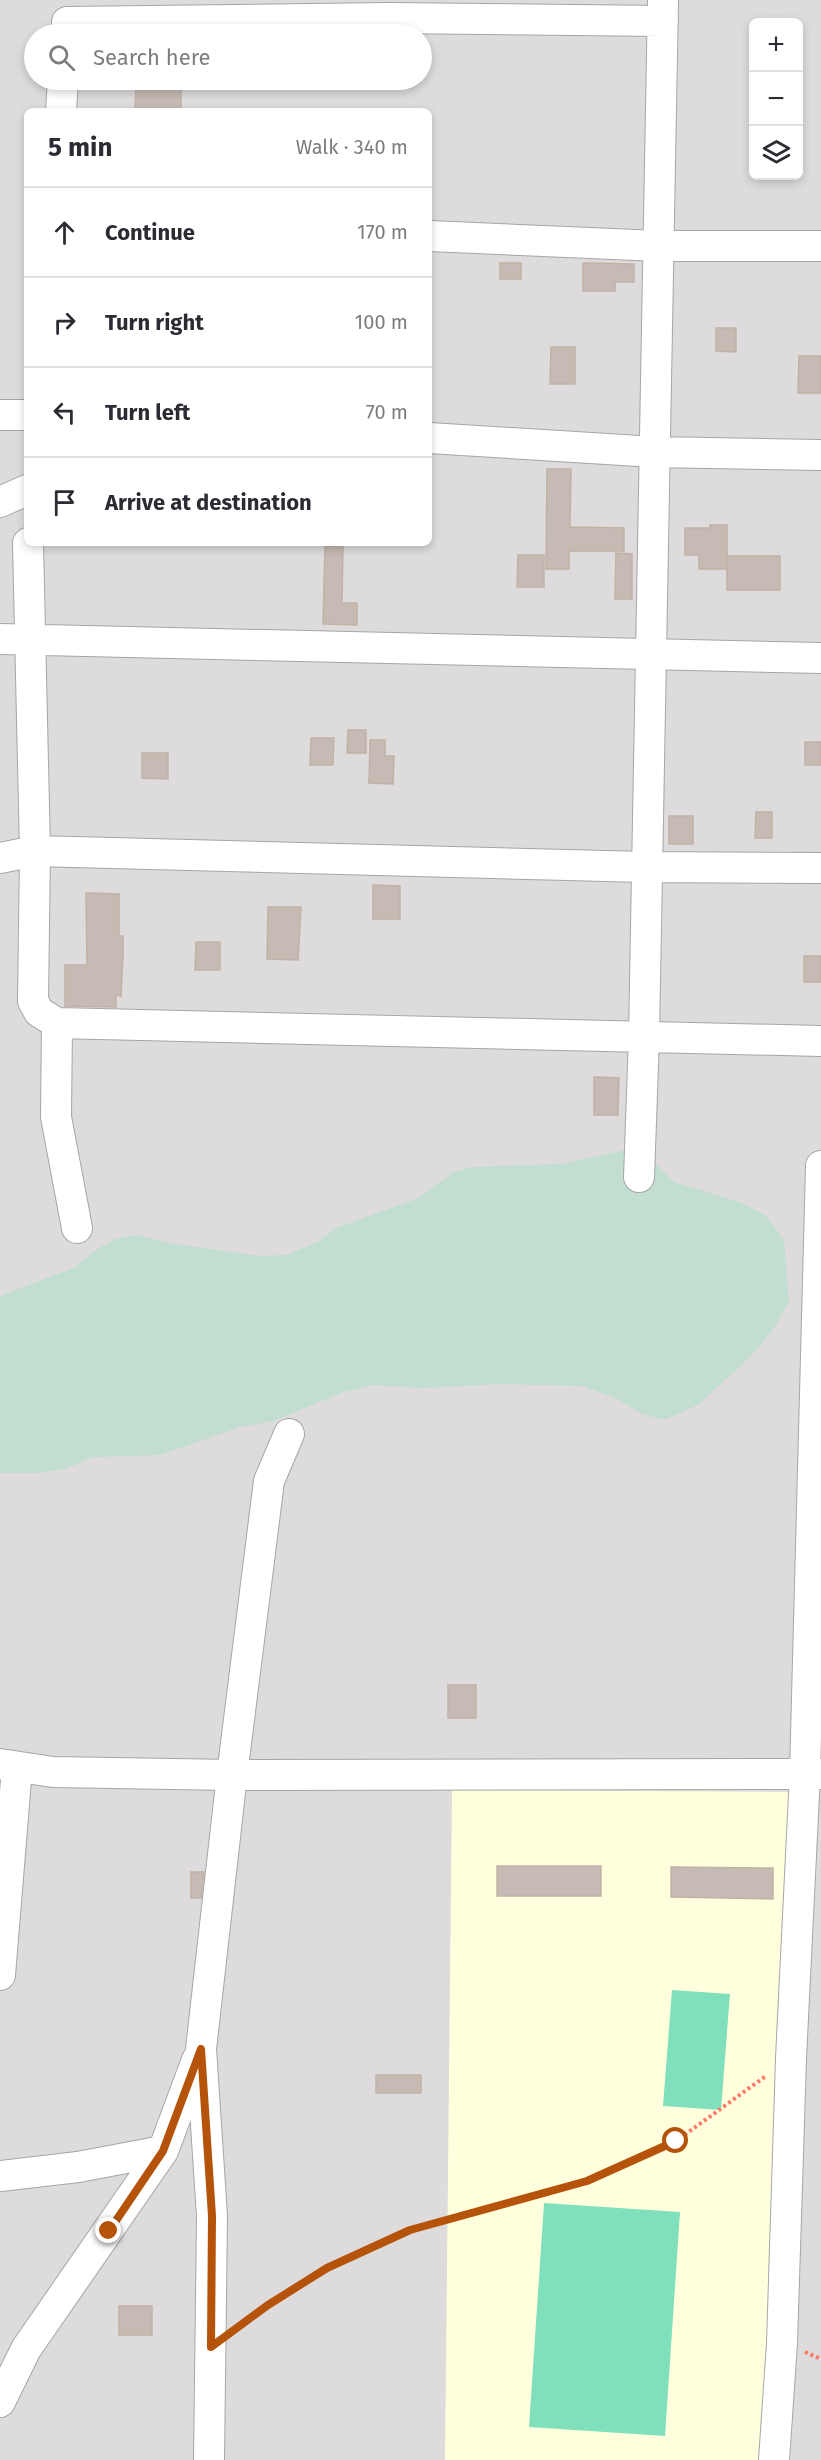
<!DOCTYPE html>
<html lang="en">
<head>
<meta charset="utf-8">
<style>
  :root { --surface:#fff; --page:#f2f2f3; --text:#2b2b33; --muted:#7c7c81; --line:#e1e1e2 }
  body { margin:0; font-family:"Fira Sans",sans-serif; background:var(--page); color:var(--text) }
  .controls { position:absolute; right:18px; top:18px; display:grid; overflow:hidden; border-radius:9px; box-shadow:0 3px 9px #0003 }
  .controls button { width:54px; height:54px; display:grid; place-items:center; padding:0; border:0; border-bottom:2px solid var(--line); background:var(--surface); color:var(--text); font:30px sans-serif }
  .stop { position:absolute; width:18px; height:18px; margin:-14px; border:4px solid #b45309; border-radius:50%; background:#fff }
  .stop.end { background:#b45309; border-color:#fff; box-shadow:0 2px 6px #0008 }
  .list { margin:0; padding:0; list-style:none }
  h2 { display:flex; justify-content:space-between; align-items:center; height:78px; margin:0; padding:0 24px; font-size:26px }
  h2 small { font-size:20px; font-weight:400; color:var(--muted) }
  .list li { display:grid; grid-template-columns:39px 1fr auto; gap:18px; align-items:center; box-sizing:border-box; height:90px; padding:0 24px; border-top:2px solid var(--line) }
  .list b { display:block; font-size:22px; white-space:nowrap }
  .list em { font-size:20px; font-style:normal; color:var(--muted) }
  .icon { flex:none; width:33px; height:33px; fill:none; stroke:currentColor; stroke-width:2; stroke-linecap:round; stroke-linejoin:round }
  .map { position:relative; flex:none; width:821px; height:2460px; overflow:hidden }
  .search { position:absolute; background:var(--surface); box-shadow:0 3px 9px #0003; left:24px; top:24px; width:408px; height:66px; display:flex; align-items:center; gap:15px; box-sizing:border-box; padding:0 21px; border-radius:33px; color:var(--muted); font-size:22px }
  .panel { position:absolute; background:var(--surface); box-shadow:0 3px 9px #0003; left:24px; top:108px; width:408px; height:438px; border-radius:9px }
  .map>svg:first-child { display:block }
  .residential { fill:#dddbdb; fill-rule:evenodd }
  .education { fill:#ffffde }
  .wetland { fill:#c1ded1 }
  .pitch { fill:#81e0bc }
  .building { fill:#c5bbb4; stroke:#c2b2a6; stroke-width:1.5 }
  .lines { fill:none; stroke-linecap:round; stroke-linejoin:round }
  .minor-casing { stroke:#a6a6a6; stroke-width:32 }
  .path { stroke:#fd7869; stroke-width:4; stroke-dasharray:3 3; stroke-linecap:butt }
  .minor { stroke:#fff; stroke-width:30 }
  .route { stroke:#b45309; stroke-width:8 }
</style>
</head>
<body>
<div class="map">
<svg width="821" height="2460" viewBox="0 0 821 2460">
  <rect width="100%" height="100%" fill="#f0ece4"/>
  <path class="residential" d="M0 0H821V2460H0ZM754 22H798V176H754ZM34 34H422V80H34ZM27 111H429V543H27Z"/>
  <path class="education" d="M452 1790 790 1792 764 2460H445Z"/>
  <path class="wetland" d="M625 1150 655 1163 674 1182 742 1203 765 1215 784 1240 789 1302 774 1328 752 1355 698 1405 664 1420 640 1413 618 1399 582 1386 499 1384 423 1388 373 1385 344 1392 273 1421 240 1427 160 1455 93 1457 65 1469 36 1473H0V1296L76 1267 93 1252 115 1239 138 1235 168 1243 260 1256 286 1255 318 1242 336 1228 419 1198 452 1173 471 1167 562 1164Z"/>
  <path class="pitch" d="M672 1990 730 1994 721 2110 663 2106Z
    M544 2203 680 2212 665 2436 529 2427Z"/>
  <path class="building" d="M136 86 181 87V111H135Z
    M500 263H521V279H500Z
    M583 263 634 264V282H615V291H583Z
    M716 328H736V352L716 351Z
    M551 347H575V384H550Z
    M799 356H821V393H798Z
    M547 469H571L570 527 624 528V551H569V569H546Z
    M710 525H727V569H699V555H685V528H710Z
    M325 546 343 547 342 603H357V625L323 624Z
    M616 553 632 554V599H615Z
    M518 555H544V587H517Z
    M727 556H780V590H727Z
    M348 730H366V753H347Z
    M311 738H334L333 765H310Z
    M370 740H385V756H394L393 784 369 783Z
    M805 742H821V765H805Z
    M142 753H168V779L142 778Z
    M756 812H772V838H755Z
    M669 816H693V844H669Z
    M373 885 400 886V919H373Z
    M86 893 119 894V936H123V955L121 996 116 995V1007L65 1006V965H87Z
    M268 907H301L298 960 267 959Z
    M196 942H220V970H195Z
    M804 956H821V982H804Z
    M594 1077 619 1078 618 1115H594Z
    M448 1685H476V1718H448Z
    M497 1866H601V1896H497Z
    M671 1867 773 1868V1899L671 1897Z
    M191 1872H204L201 1898H191Z
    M376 2075H421V2093H376Z
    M119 2306H152V2335H119Z"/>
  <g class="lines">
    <defs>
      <path id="minor" d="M67 22 388 18 663 21
        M61 111 63 80
        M429 236 659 246H821
        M0 415H27
        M429 438 655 452 821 455
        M0 502 27 490
        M28 543 35 851 33 1001 39 1012 57 1023 821 1041
        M0 639 821 658
        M0 858 35 851 645 867 821 868
        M57 1023 56 1117 77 1228
        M639 1177 644 1037 663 0
        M0 1764 53 1772 232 1775 821 1774
        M0 1975 17 1768
        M0 2176 78 2167 163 2151
        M0 2402 26 2349 163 2151 197 2060
        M209 2460 212 2216 201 2049 232 1775 269 1481 289 1434
        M774 2460 782 2343 791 2058 805 1774 821 1166"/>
    </defs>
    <use href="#minor" class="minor-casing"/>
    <path class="path" d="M236 2328 327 2268 410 2230 587 2181 676 2141 766 2076
      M805 2352 821 2359"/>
    <use href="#minor" class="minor"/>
  </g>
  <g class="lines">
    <path class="route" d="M109 2231 163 2151 201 2049 212 2216 211 2347 268 2305 327 2268 410 2230 587 2181 676 2141"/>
  </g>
</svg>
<div class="controls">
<button>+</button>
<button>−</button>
<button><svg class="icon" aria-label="layers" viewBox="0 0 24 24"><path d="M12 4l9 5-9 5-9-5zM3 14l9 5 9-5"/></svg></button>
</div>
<div class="stop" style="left:676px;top:2141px"></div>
<div class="stop end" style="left:109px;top:2231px"></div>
<div class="search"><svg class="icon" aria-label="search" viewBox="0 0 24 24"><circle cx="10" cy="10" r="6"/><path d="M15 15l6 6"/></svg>Search here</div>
<section class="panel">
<h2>5 min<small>Walk · 340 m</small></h2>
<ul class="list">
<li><svg class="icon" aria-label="ahead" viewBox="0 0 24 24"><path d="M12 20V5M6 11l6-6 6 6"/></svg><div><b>Continue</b></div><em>170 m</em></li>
<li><svg class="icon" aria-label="right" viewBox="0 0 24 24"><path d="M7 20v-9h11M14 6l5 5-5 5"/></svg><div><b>Turn right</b></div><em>100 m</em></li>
<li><svg class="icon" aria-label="left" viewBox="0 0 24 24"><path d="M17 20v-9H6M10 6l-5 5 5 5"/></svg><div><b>Turn left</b></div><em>70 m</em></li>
<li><svg class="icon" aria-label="arrive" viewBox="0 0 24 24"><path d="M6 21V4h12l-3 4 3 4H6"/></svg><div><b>Arrive at destination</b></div></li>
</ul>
</section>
</div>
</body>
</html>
